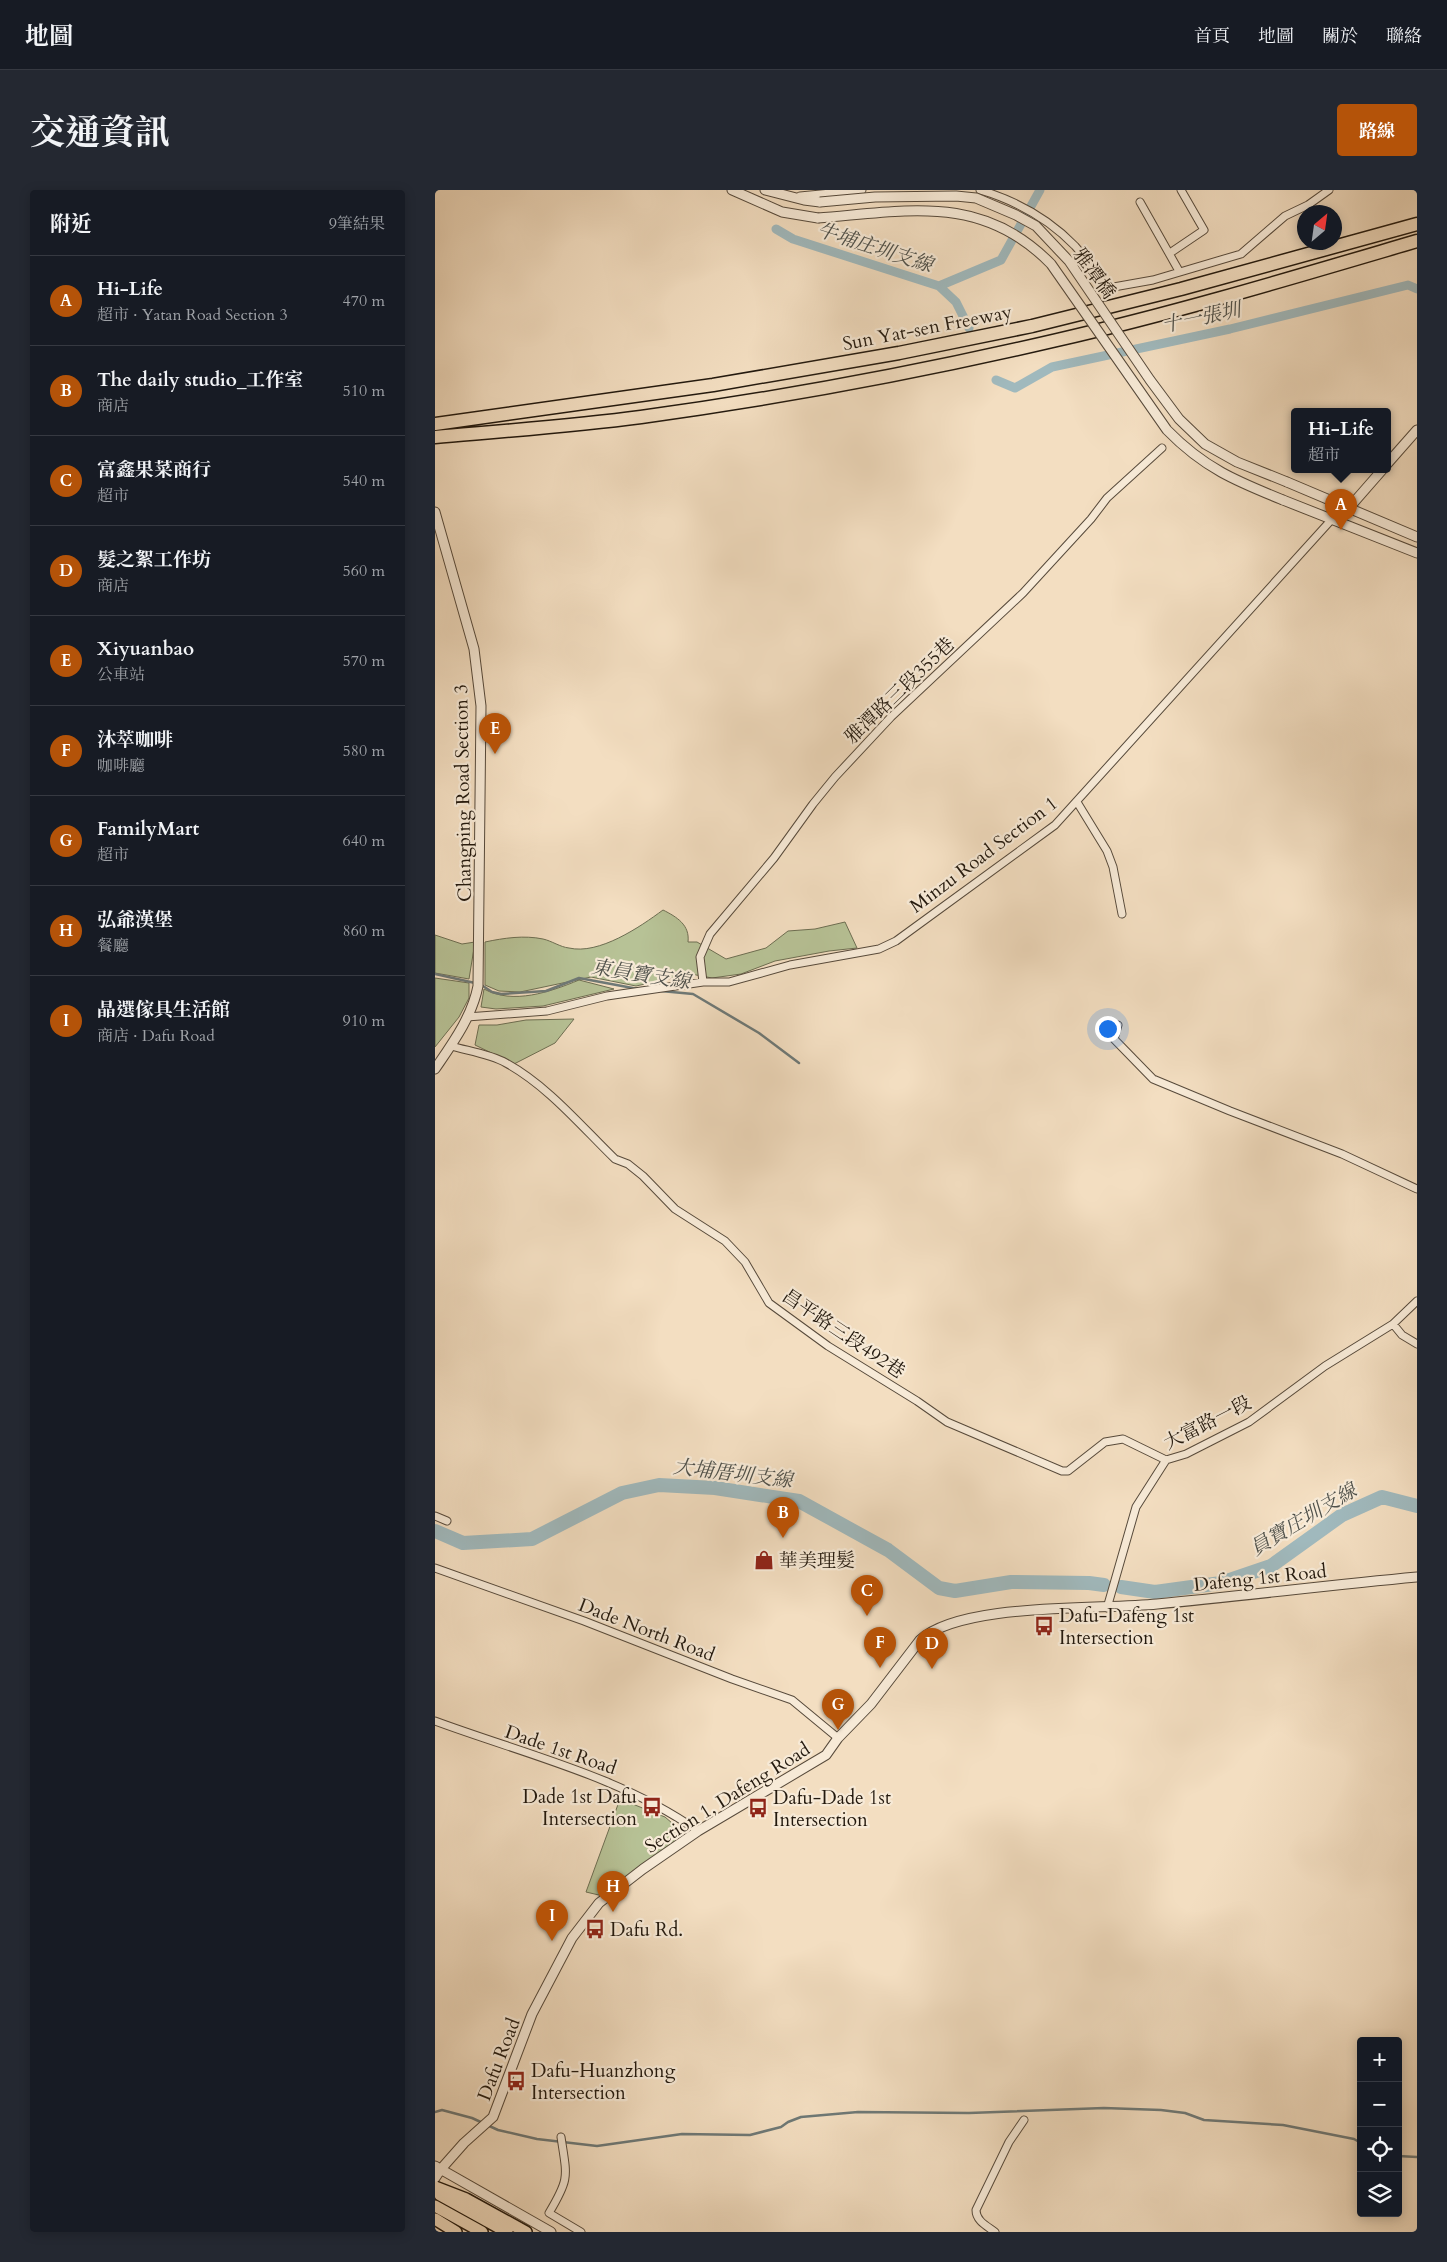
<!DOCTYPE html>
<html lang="zh-TW">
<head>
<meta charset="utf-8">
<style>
  :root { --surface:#171b24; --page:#242831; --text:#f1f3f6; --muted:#9ea1a6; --line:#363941; --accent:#b45309 }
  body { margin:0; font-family:Cardo,"Noto Serif TC",serif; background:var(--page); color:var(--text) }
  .controls { position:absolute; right:15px; bottom:15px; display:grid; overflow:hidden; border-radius:5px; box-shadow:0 2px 12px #0003 }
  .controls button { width:45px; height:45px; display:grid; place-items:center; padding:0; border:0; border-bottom:1px solid var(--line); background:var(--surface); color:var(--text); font:25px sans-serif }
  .compass { position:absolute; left:862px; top:15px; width:45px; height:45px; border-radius:50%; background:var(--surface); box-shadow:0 2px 12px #0003; rotate:29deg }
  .you { position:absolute; left:672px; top:838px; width:18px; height:18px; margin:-12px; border:4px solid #fff; border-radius:50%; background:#1a73e8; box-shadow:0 0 0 8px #1a73e833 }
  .badge { display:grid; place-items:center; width:32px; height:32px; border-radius:50%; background:var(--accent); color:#fff; font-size:16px; font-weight:700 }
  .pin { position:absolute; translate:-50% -41px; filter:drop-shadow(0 1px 2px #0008) }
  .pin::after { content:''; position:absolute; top:26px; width:18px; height:15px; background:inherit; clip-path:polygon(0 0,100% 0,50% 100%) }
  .popup { position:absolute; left:856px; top:218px; width:100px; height:65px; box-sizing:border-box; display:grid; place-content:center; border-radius:5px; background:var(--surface); filter:drop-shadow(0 1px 4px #0005); font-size:16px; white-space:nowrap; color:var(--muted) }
  .popup b { font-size:19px; color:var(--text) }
  .popup::after { content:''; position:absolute; left:50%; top:100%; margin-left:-10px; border:10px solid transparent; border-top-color:var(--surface) }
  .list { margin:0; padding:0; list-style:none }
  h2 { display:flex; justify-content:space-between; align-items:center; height:65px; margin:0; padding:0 20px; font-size:21px }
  h2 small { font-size:16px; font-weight:400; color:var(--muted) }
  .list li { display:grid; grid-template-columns:32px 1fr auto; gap:15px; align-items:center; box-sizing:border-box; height:90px; padding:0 20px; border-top:1px solid var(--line) }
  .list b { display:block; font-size:19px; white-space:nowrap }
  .list p { margin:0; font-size:16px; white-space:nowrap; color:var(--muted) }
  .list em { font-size:16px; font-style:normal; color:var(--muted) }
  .icon { flex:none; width:28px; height:28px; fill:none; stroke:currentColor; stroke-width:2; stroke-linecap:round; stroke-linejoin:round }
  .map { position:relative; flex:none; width:982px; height:2042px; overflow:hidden; border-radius:5px }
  header { display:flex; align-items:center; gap:30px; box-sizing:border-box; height:70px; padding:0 25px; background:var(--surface); border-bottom:1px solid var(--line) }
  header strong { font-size:24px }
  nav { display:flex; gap:28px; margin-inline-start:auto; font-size:18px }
  .intro { display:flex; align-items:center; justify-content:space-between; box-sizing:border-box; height:120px; padding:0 30px }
  h1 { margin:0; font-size:35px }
  .button { padding:12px 22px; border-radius:5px; background:var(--accent); color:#fff; font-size:18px; font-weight:700 }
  main { display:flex; gap:30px; padding:0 30px }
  aside { flex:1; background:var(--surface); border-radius:5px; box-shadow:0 2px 12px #0003 }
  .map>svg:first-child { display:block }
  .green { fill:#b7c296; stroke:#6d6e52 }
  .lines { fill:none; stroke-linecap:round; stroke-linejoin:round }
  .stream { stroke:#6e7977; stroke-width:2.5 }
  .canal { stroke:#a0b9bd; stroke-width:9 }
  .river { stroke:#a0b9bd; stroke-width:14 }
  .minor-casing { stroke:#574a3b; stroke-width:9 }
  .tertiary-casing { stroke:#574a3b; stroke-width:11 }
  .trunk-casing { stroke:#23190e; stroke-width:14 }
  .motorway-casing { stroke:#23190e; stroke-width:15 }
  .minor { stroke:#f7ead7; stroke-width:7 }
  .tertiary { stroke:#f7ead7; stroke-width:9 }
  .trunk { stroke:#f3dec1; stroke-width:11 }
  .motorway { stroke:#f3dec1; stroke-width:12 }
  .tertiary-bridge-casing { stroke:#574a3b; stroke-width:11; stroke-linecap:butt }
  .tertiary-bridge { stroke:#f7ead7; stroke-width:9 }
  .labels { text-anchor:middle; stroke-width:4.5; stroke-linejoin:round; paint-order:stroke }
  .street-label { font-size:19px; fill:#23190e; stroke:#f7ead7 }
  .poi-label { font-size:19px; fill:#23190e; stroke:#f7ead7; text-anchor:start }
  .water-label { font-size:20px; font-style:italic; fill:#4f514b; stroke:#f7ead7 }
</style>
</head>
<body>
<header>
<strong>地圖</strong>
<nav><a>首頁</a><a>地圖</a><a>關於</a><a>聯絡</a></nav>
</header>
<div class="intro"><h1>交通資訊</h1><a class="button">路線</a></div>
<main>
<aside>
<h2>附近<small>9筆結果</small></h2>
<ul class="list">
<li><span class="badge">A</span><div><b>Hi-Life</b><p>超市 · Yatan Road Section 3</p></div><em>470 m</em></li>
<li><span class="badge">B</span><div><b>The daily studio_工作室</b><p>商店</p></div><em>510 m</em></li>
<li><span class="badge">C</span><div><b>富鑫果菜商行</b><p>超市</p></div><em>540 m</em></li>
<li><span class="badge">D</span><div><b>髮之絮工作坊</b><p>商店</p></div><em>560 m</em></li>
<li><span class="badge">E</span><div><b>Xiyuanbao</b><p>公車站</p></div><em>570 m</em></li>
<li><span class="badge">F</span><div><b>沐萃咖啡</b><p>咖啡廳</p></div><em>580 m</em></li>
<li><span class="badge">G</span><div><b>FamilyMart</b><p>超市</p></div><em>640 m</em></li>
<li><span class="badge">H</span><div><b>弘爺漢堡</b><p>餐廳</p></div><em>860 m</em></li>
<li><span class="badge">I</span><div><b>晶選傢具生活館</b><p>商店 · Dafu Road</p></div><em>910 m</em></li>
</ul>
</aside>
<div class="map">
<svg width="982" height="2042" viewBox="0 0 982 2042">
  <rect width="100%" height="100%" fill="#f3dec1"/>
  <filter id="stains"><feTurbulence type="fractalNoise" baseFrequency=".004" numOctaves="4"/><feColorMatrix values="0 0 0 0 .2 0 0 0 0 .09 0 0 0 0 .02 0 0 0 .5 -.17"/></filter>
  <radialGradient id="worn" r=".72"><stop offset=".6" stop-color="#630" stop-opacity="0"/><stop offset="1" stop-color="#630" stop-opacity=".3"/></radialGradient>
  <path class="green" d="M228 720C242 727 255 735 253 752H262L291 769 331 758 353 741 380 739 410 732 422 758 394 761 340 771 306 784 277 788 256 784 201 796 156 787 85 802 64 801 50 795V752C69 748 89 745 108 749 117 751 125 757 134 758 164 765 205 737 228 720Z
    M0 745 27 754 40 752 34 789 0 783Z
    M0 788 34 793V808L24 827 0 857Z
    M144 790 179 799 108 816 61 819 46 817 49 799C78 815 115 802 144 790Z
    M139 829 120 853 79 874 40 855 44 835H62L91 830Z
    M185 1609 230 1627 237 1633 245 1650 168 1706 151 1702Z"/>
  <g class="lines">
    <path class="stream" d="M0 784 40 793
      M45 794 57 802 66 804 111 801 144 788 203 799
      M226 801 258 804 324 843 364 873
      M0 1922 7 1920 37 1928 63 1940 102 1949 162 1956 247 1944 315 1945 346 1937 353 1932 366 1927 423 1922 534 1923 669 1918 726 1920 750 1923 769 1930 848 1935 919 1949 926 1953
      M963 1966 982 1967"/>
    <path class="canal" d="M341 39 358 49 504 96 566 70 605 0
      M504 96 521 112 534 138
      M561 190 580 198 617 177 795 139 973 95 982 99"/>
    <path class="river" d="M0 1341 28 1353 97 1349 187 1303 224 1295 280 1298 364 1311 453 1360 504 1398 520 1401 576 1392 654 1393 669 1395
      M686 1397 720 1402 786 1393 836 1376 907 1325 947 1307 982 1316"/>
    <defs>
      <path id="minor" d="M545 0C582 11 613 28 640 56 650 67 658 82 667 94L673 98 718 90 806 64 850 26 873 15 894 0
        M365 6 427 0
        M705 12 744 81
        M735 63 769 40 746 0
        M642 612 672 661 678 677 687 724
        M268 792 265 767 275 744 339 668 378 614 400 587 456 527 588 403 656 329 672 308 727 258
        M32 827 112 821 172 806 268 792H294L355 775 444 759 461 751 620 635 898 328
        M683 835 679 849 718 889 795 921 907 964 982 999
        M16 856C33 861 55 864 71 873 113 896 146 936 180 969L193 974 208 986 240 1019 290 1051 310 1072 334 1113 393 1156 482 1211 512 1232 627 1281H633L670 1252 688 1249 731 1270
        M958 1134 967 1145 982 1154
        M0 1326 12 1331
        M0 1378 149 1431 297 1489 357 1510 403 1548
        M672 1418 701 1317 731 1270 751 1264 814 1232 890 1176 958 1134 982 1111
        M0 1531C89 1564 185 1586 263 1641
        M126 1947C132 1987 135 1988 114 2023L146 2042
        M560 2042C552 2036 541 2031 541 2020L574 1952 589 1930"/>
      <path id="tertiary" d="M297 0 347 22 383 28
        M330 0 369 10 385 12
        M952 274 982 240
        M852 292 982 347
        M848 310 982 363
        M0 322 39 459 46 516 43 796C37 827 17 854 0 879
        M898 328 913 319 948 279
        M0 1976 116 2042
        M0 1988 6 1979 29 1953 58 1927 97 1824 137 1748 164 1713 208 1679 263 1641 391 1565 403 1548 436 1514 485 1450C527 1412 664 1420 722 1414 808 1406 895 1395 982 1387"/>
      <path id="trunk" d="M0 1997 31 2009 91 2042
        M5 2005 72 2042
        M0 2016 47 2042
        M0 2029 21 2042"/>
      <path id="motorway" d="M0 234 278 195 464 163 597 136 746 99 982 34
        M0 247C69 241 138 236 206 227 345 208 485 182 622 150 744 122 863 86 982 51"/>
    </defs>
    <use href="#minor" class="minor-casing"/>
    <use href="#tertiary" class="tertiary-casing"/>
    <use href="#trunk" class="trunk-casing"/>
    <use href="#motorway" class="motorway-casing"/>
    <use href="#minor" class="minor"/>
    <use href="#tertiary" class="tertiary"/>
    <use href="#trunk" class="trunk"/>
    <use href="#motorway" class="motorway"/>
    <defs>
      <path id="tertiary-bridge" d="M385 12 440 7 521 6 541 8 581 25 601 36 634 71 715 190 744 229 770 254 802 272 852 292
        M383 28C472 21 547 3 616 74L732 240C769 278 801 291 848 310"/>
    </defs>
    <use href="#tertiary-bridge" class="tertiary-bridge-casing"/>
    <use href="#tertiary-bridge" class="tertiary-bridge"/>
  </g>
  <defs>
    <symbol id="shop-bare" viewBox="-9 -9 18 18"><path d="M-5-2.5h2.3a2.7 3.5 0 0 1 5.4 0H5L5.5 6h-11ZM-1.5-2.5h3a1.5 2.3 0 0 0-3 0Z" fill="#8f2418" stroke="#f7ead7" stroke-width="2.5" paint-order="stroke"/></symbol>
    <symbol id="bus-bare" viewBox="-9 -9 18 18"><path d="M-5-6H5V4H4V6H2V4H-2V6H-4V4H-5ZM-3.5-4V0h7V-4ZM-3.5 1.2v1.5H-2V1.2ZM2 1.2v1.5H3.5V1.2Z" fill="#8f2418" stroke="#f7ead7" stroke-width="2.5" paint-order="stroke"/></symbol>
  </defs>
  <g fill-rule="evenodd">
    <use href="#shop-bare" x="315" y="1356" width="28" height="28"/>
    <use href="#bus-bare" x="595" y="1422" width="28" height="28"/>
    <use href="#bus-bare" x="203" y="1603" width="28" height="28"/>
    <use href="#bus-bare" x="309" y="1604" width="28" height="28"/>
    <use href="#bus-bare" x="146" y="1725" width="28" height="28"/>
    <use href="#bus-bare" x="67" y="1877" width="28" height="28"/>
  </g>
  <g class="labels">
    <g class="street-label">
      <text transform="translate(660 83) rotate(54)" y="7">雅潭橋</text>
      <text transform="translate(492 137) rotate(-11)" y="7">Sun Yat-sen Freeway</text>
      <text transform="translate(464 500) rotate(-44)" y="7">雅潭路三段355巷</text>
      <text transform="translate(27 603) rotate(-91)" y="7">Changping Road Section 3</text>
      <text transform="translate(548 664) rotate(-37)" y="7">Minzu Road Section 1</text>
      <text transform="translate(409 1143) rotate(34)" y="7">昌平路三段492巷</text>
      <text transform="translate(772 1232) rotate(-27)" y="7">大富路一段</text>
      <text transform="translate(825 1387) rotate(-6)" y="7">Dafeng 1st Road</text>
      <text transform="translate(212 1439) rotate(21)" y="7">Dade North Road</text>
      <text transform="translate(126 1559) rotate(19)" y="7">Dade 1st Road</text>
      <text transform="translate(292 1607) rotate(-32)" y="7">Section 1, Dafeng Road</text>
      <text transform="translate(63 1869) rotate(-69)" y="7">Dafu Road</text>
    </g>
    <g class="poi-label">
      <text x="344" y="1377">華美理髮</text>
      <text x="624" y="1432">Dafu-Dafeng 1st<tspan x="624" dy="22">Intersection</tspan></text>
      <text x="202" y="1613" text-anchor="end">Dade 1st Dafu<tspan x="202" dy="22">Intersection</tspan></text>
      <text x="338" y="1614">Dafu-Dade 1st<tspan x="338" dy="22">Intersection</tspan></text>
      <text x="175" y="1746">Dafu Rd.</text>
      <text x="96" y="1887">Dafu-Huanzhong<tspan x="96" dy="22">Intersection</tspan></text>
    </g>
    <g class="water-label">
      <text transform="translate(440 57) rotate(18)" y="7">牛埔庄圳支線</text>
      <text transform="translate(766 127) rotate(-12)" y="7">十一張圳</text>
      <text transform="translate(206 784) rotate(9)" y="7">東員寶支線</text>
      <text transform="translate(298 1283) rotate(7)" y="7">大埔厝圳支線</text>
      <text transform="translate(868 1329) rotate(-31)" y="7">員寶庄圳支線</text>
    </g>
  </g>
  <rect width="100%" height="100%" filter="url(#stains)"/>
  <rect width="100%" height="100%" fill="url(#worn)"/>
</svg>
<div class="controls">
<button>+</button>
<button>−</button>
<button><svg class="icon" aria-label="locate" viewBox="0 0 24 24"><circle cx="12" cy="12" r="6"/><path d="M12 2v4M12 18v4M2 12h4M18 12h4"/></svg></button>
<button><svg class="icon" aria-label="layers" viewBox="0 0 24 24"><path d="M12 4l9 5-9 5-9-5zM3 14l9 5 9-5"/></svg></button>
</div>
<svg class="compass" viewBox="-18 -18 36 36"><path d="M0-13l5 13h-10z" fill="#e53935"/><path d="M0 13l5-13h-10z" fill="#9ea1a6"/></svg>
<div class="you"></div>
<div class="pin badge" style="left:906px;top:340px">A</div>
<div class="popup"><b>Hi-Life</b>超市</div>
<div class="pin badge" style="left:348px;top:1348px">B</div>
<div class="pin badge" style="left:432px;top:1426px">C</div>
<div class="pin badge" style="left:497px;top:1479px">D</div>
<div class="pin badge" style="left:60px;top:564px">E</div>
<div class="pin badge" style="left:445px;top:1478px">F</div>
<div class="pin badge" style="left:403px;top:1540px">G</div>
<div class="pin badge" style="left:178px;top:1722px">H</div>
<div class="pin badge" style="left:117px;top:1751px">I</div>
</div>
</main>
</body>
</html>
